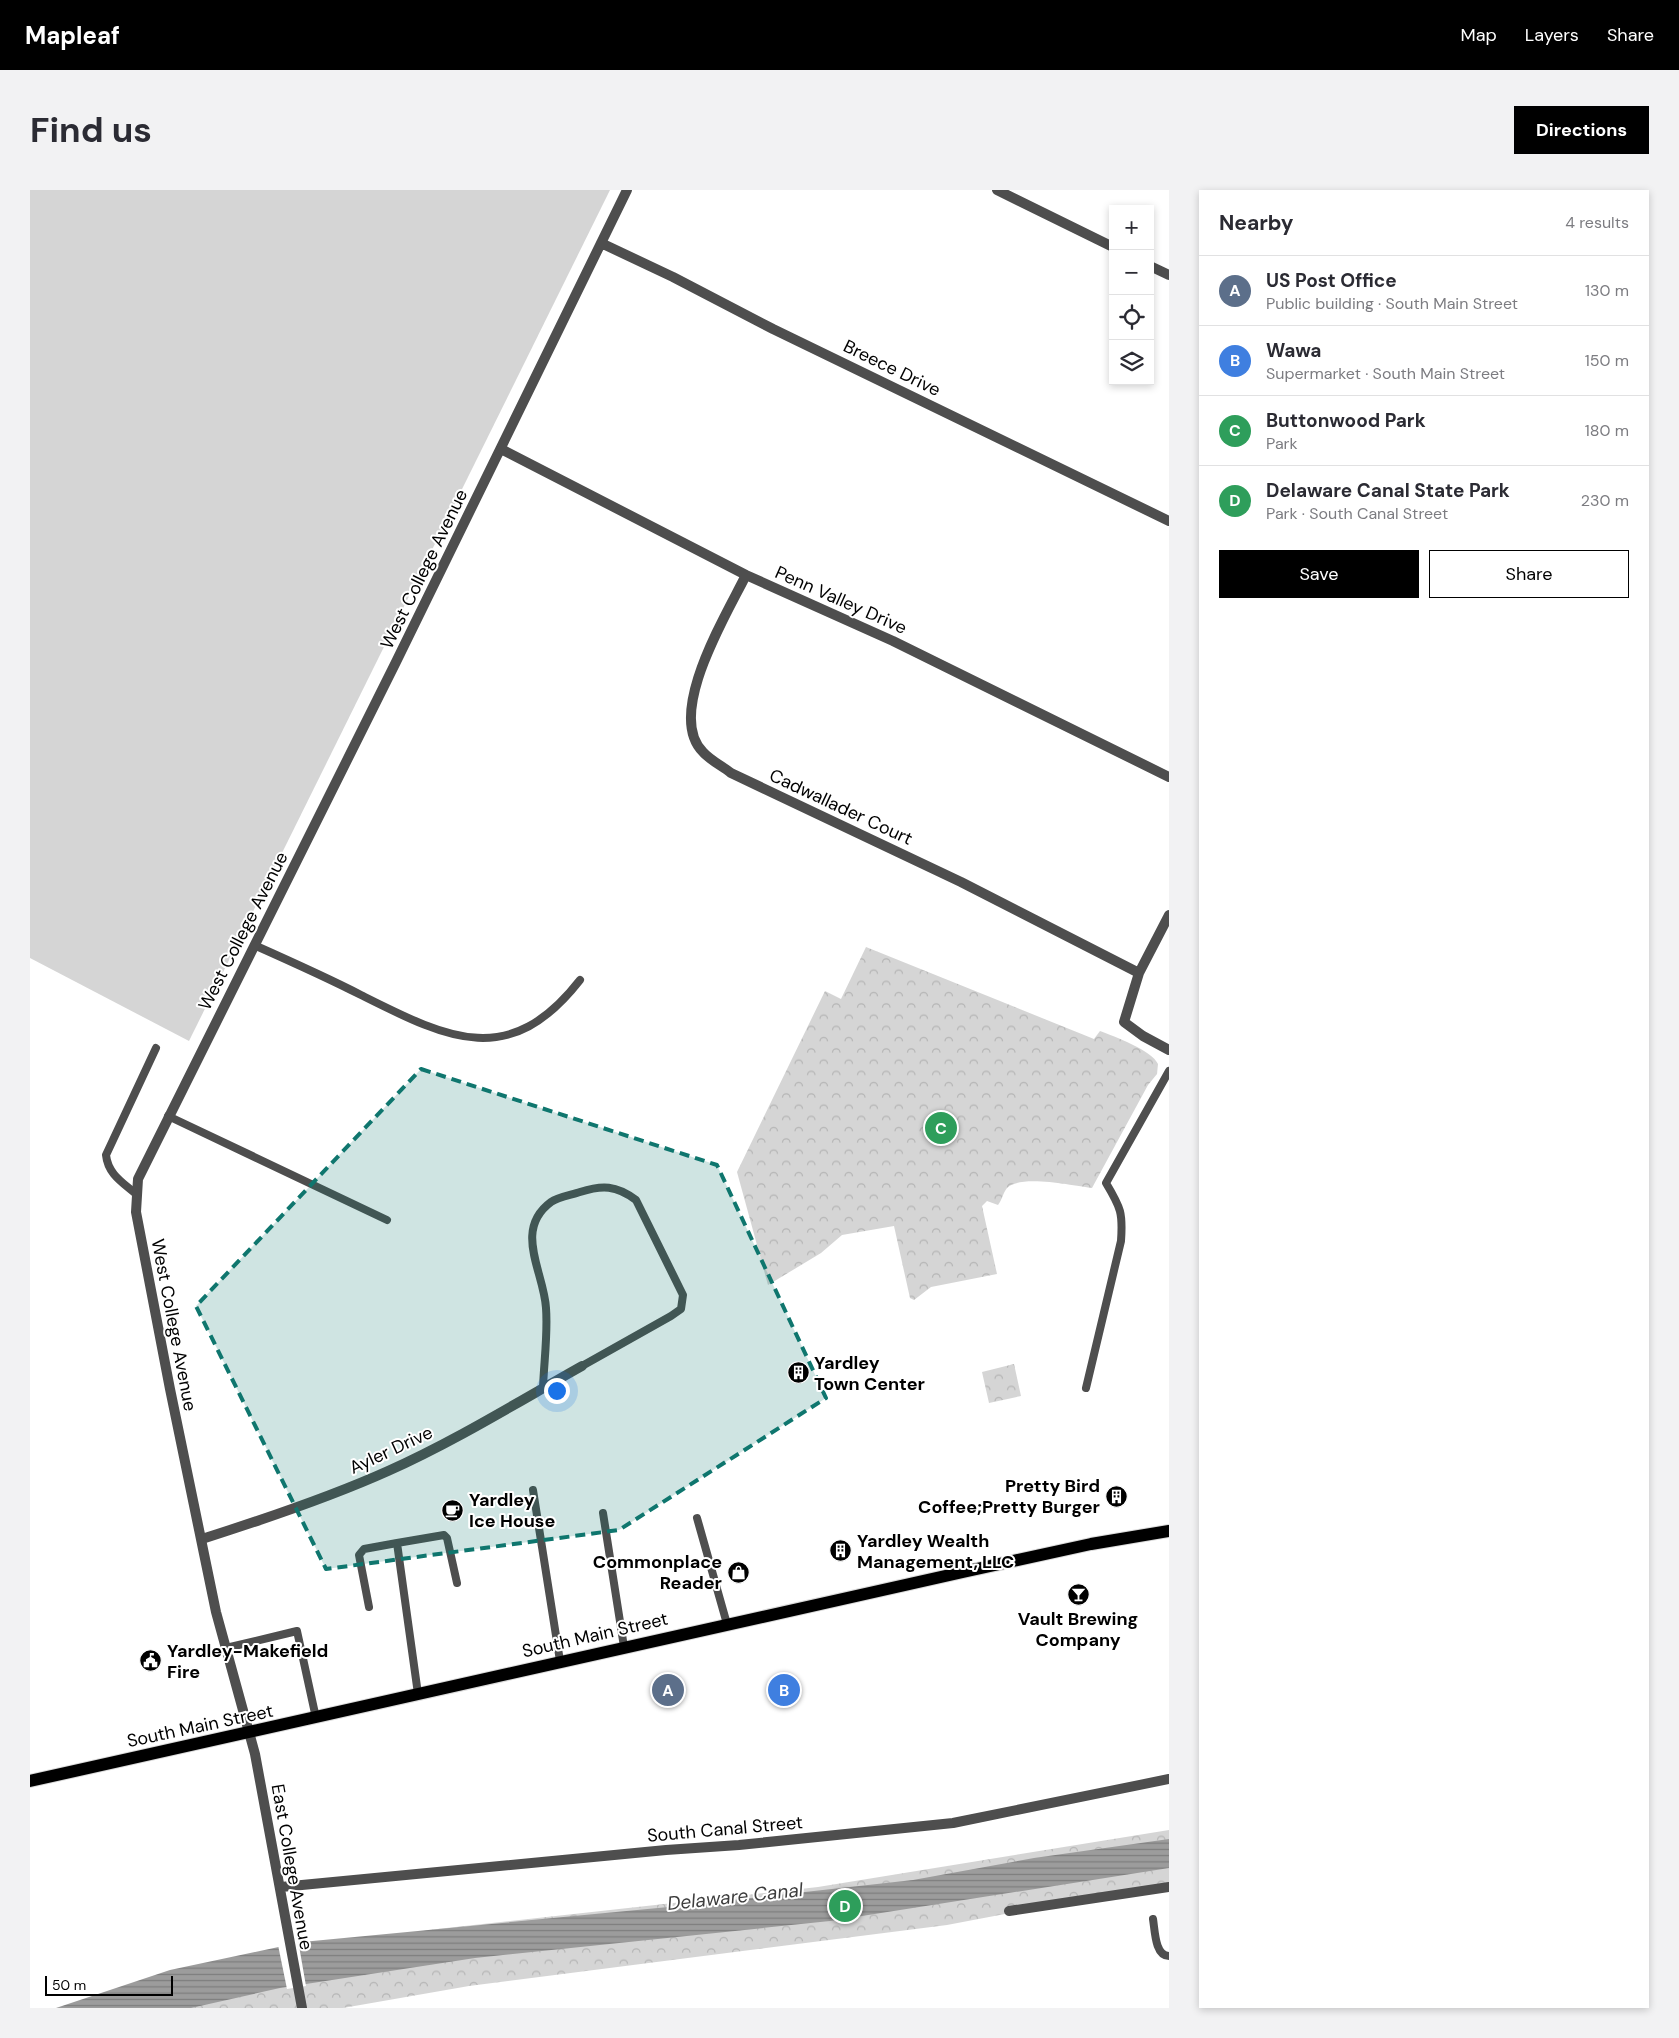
<!DOCTYPE html>
<html lang="en">
<head>
<meta charset="utf-8">
<style>
  :root { --surface:#fff; --page:#f2f2f3; --text:#2b2b33; --muted:#7c7c81; --line:#e1e1e2; --accent:#000 }
  body { margin:0; font-family:"DM Sans",sans-serif; background:var(--page); color:var(--text) }
  .controls { position:absolute; right:15px; top:15px; display:grid; overflow:hidden; border-radius:0px; box-shadow:0 2px 8px #0003 }
  .controls button { width:45px; height:45px; display:grid; place-items:center; padding:0; border:0; border-bottom:1px solid var(--line); background:var(--surface); color:var(--text); font:25px sans-serif }
  .scale { position:absolute; left:15px; bottom:12px; width:128px; box-sizing:border-box; padding-left:5px; border:2px solid #000; border-top:0; font-size:14px; line-height:18px; white-space:nowrap; color:#000; -webkit-text-stroke:4px #fff; paint-order:stroke }
  .you { position:absolute; left:526px; top:1200px; width:18px; height:18px; margin:-12px; border:4px solid #fff; border-radius:50%; background:#1a73e8; box-shadow:0 0 0 8px #1a73e833 }
  .badge { display:grid; place-items:center; width:32px; height:32px; border-radius:50%; background:var(--accent); color:#fff; font-size:16px; font-weight:700 }
  .pin { position:absolute; translate:-50% -50%; border:2px solid #fff; box-shadow:0 1px 5px #0006 }
  .list { margin:0; padding:0; list-style:none }
  h2 { display:flex; justify-content:space-between; align-items:center; height:65px; margin:0; padding:0 20px; font-size:21px }
  h2 small { font-size:16px; font-weight:400; color:var(--muted) }
  .list li { display:grid; grid-template-columns:32px 1fr auto; gap:15px; align-items:center; box-sizing:border-box; height:70px; padding:0 20px; border-top:1px solid var(--line) }
  .list b { display:block; font-size:19px; white-space:nowrap }
  .list p { margin:0; font-size:16px; white-space:nowrap; color:var(--muted) }
  .list em { font-size:16px; font-style:normal; color:var(--muted) }
  .actions { display:flex; gap:10px; padding:15px 20px }
  .actions a { flex:1; padding:11px 0; border:1px solid var(--accent); border-radius:0px; text-align:center; font-size:18px; color:var(--accent) }
  .actions .main { background:var(--accent); color:#fff }
  .icon { flex:none; width:28px; height:28px; fill:none; stroke:currentColor; stroke-width:2; stroke-linecap:round; stroke-linejoin:round }
  .map { position:relative; flex:none; width:1139px; height:1818px; overflow:hidden; border-radius:0px }
  header { display:flex; align-items:center; gap:30px; box-sizing:border-box; height:70px; padding:0 25px; background:var(--accent); color:#fff }
  header strong { font-size:24px }
  nav { display:flex; gap:28px; margin-inline-start:auto; font-size:18px }
  .intro { display:flex; align-items:center; justify-content:space-between; box-sizing:border-box; height:120px; padding:0 30px }
  h1 { margin:0; font-size:35px }
  .button { padding:12px 22px; border-radius:0px; background:var(--accent); color:#fff; font-size:18px; font-weight:700 }
  main { display:flex; gap:30px; padding:0 30px }
  aside { flex:1; background:var(--surface); border-radius:0px; box-shadow:0 2px 8px #0003 }
  .map>svg:first-child { display:block }
  .green { fill:#d5d5d5 }
  .forest { fill:url(#forest-crowns) }
  .water { fill:url(#water-rules) }
  .pier { fill:#fff }
  .lines { fill:none; stroke-linecap:round; stroke-linejoin:round }
  .primary-casing { stroke:#dbdbdb; stroke-width:14 }
  .service { stroke:#4e4e4e; stroke-width:8 }
  .minor { stroke:#4e4e4e; stroke-width:10 }
  .primary { stroke:#000; stroke-width:12 }
  .marked { fill:#0f766e; fill-opacity:0.2; stroke:#0f766e; stroke-width:4; stroke-dasharray:10 6; stroke-linejoin:round }
  .labels { text-anchor:middle; stroke-width:4; stroke-linejoin:round; paint-order:stroke }
  .street-label { font-size:18px; fill:#000; stroke:#fff }
  .poi-label { font-size:18px; font-weight:bold; fill:#000; stroke:#fff; text-anchor:start }
  .water-label { font-size:19px; font-style:italic; fill:#3d3d3d; stroke:#fff }
</style>
</head>
<body>
<header>
<strong>Mapleaf</strong>
<nav><a>Map</a><a>Layers</a><a>Share</a></nav>
</header>
<div class="intro"><h1>Find us</h1><a class="button">Directions</a></div>
<main>
<div class="map">
<svg width="1139" height="1818" viewBox="0 0 1139 1818">
  <defs>
    <pattern id="forest-crowns" width="20" height="18" patternUnits="userSpaceOnUse" patternTransform="scale(1.25)"><rect width="20" height="18" fill="#d5d5d5"/><path d="M2 6a3 3 0 1 1 6 0M12 15a3 3 0 1 1 6 0" fill="none" stroke="#b5b5b5"/></pattern>
    <pattern id="water-rules" width="6" height="5" patternUnits="userSpaceOnUse" patternTransform="scale(1.25)"><rect width="6" height="5" fill="#9c9c9c"/><path d="M0 2.5h6" fill="none" stroke="#7d7d7d"/></pattern>
  </defs>
  <rect width="100%" height="100%" fill="#fff"/>
  <path class="green" d="M0 0H580L159 851 0 768Z"/>
  <path class="forest" d="M836 757 1064 849 1070 841C1083 846 1122 860 1128 874L1127 884 1118 895 1062 998C1043 996 991 984 977 998 973 1003 972 1010 968 1015L957 1011 952 1016 967 1084 901 1097 884 1110 880 1108 864 1036 812 1045 791 1063 738 1095 707 982 795 801 811 809Z
    M984 1174 991 1206 959 1213 952 1182Z
    M1139 1640V1693L917 1735 439 1796 313 1818H47L398 1740 788 1697Z"/>
  <path class="water" d="M1139 1649V1678L800 1731 445 1768 250 1798 161 1818H26L140 1780 272 1752 649 1716 883 1690 1004 1668Z"/>
  <path class="pier" d="M268 1750 276 1796 257 1799 248 1755Z"/>
  <g class="lines">
    <defs>
      <path id="primary" d="M0 1591 933 1382 1061 1354 1139 1341"/>
    </defs>
    <use href="#primary" class="primary-casing"/>
    <path class="service" d="M224 755C260 771 296 787 331 805 417 848 479 881 550 790
      M138 926 357 1030
      M106 1004C92 992 78 984 76 965L126 858
      M513 1198C514 1171 518 1144 516 1118 514 1082 483 1040 521 1012 528 1007 541 1005 550 1002 572 995 586 995 606 1010L653 1105 651 1119 641 1126 552 1176
      M1056 1198 1091 1051C1093 1023 1091 1018 1076 993L1139 881
      M503 1300 530 1471
      M573 1323 594 1457
      M667 1328 697 1434
      M339 1417 329 1365 334 1359 367 1353
      M196 1458 267 1441 286 1528
      M388 1504 367 1353 414 1345 417 1348 427 1393
      M1123 1729C1125 1741 1125 1766 1139 1766"/>
    <path class="minor" d="M967 0 1083 57
      M571 53 643 87 743 139 1139 331
      M1120 76 1139 85
      M471 259 716 385 863 451 1139 587
      M716 385C697 424 635 524 673 562 680 570 692 576 701 583L931 692 1109 783
      M1139 725 1109 783 1094 832 1113 846 1139 860
      M172 1349C235 1329 298 1308 358 1281 425 1251 488 1212 552 1176
      M251 1697 636 1660 709 1655 923 1633 1139 1589
      M979 1721 1139 1697
      M272 1818 225 1564 186 1422 140 1199 106 1022 108 989 366 472 597 0"/>
    <use href="#primary" class="primary"/>
  </g>
  <path class="marked" d="M391 879 687 975 796 1208 589 1340 296 1379 166 1116Z"/>
  <defs>
    <symbol id="building-disc" viewBox="-11 -11 22 22"><circle r="9.5" fill="#000" stroke="#fff"/><path d="M-4-6H4V6H1V3H-1V6H-4ZM-2.5-4.3h1.7v1.8h-1.7ZM.8-4.3h1.7v1.8H.8ZM-2.5-1h1.7V.8h-1.7ZM.8-1h1.7V.8H.8Z" fill="#fff"/></symbol>
    <symbol id="cafe-disc" viewBox="-11 -11 22 22"><circle r="9.5" fill="#000" stroke="#fff"/><path d="M-5.5-4.5H6V0H3Q3 3.5 0 3.5H-2.5Q-5.5 3.5-5.5 0ZM3-3.2v2h1.7v-2ZM-6 4.5H4V6H-6Z" fill="#fff"/></symbol>
    <symbol id="shop-disc" viewBox="-11 -11 22 22"><circle r="9.5" fill="#000" stroke="#fff"/><path d="M-5-2.5h2.3a2.7 3.5 0 0 1 5.4 0H5L5.5 6h-11ZM-1.5-2.5h3a1.5 2.3 0 0 0-3 0Z" fill="#fff"/></symbol>
    <symbol id="bar-disc" viewBox="-11 -11 22 22"><circle r="9.5" fill="#000" stroke="#fff"/><path d="M-6-5H6L.8 .8V4.5H3.5V6h-7V4.5H-.8V.8Z" fill="#fff"/></symbol>
    <symbol id="civic-disc" viewBox="-11 -11 22 22"><circle r="9.5" fill="#000" stroke="#fff"/><path d="M-.6-6.5H3V-4.5H.6V-3L4-1V1h2V6H-6V1h2V-1L-.6-3ZM-1.2 2.5V6h2.4V2.5Z" fill="#fff"/></symbol>
  </defs>
  <g fill-rule="evenodd">
    <use href="#building-disc" x="756" y="1170" width="25" height="25"/>
    <use href="#building-disc" x="1074" y="1294" width="25" height="25"/>
    <use href="#cafe-disc" x="410" y="1308" width="25" height="25"/>
    <use href="#building-disc" x="798" y="1348" width="25" height="25"/>
    <use href="#shop-disc" x="696" y="1370" width="25" height="25"/>
    <use href="#bar-disc" x="1036" y="1392" width="25" height="25"/>
    <use href="#civic-disc" x="108" y="1458" width="25" height="25"/>
  </g>
  <g class="labels">
    <g class="street-label">
      <text transform="translate(862 178) rotate(26)" y="6">Breece Drive</text>
      <text transform="translate(394 379) rotate(-64)" y="6">West College Avenue</text>
      <text transform="translate(811 410) rotate(24)" y="6">Penn Valley Drive</text>
      <text transform="translate(811 617) rotate(25)" y="6">Cadwallader Court</text>
      <text transform="translate(213 741) rotate(-63)" y="6">West College Avenue</text>
      <text transform="translate(144 1135) rotate(79)" y="6">West College Avenue</text>
      <text transform="translate(361 1260) rotate(-25)" y="6">Ayler Drive</text>
      <text transform="translate(565 1445) rotate(-13)" y="6">South Main Street</text>
      <text transform="translate(170 1536) rotate(-12)" y="6">South Main Street</text>
      <text transform="translate(695 1639) rotate(-5)" y="6">South Canal Street</text>
      <text transform="translate(262 1677) rotate(80)" y="6">East College Avenue</text>
    </g>
    <g class="poi-label">
      <text x="784" y="1179">Yardley<tspan x="784" dy="21">Town Center</tspan></text>
      <text x="1070" y="1302" text-anchor="end">Pretty Bird<tspan x="1070" dy="21">Coffee;Pretty Burger</tspan></text>
      <text x="439" y="1316">Yardley<tspan x="439" dy="21">Ice House</tspan></text>
      <text x="827" y="1357">Yardley Wealth<tspan x="827" dy="21">Management, LLC</tspan></text>
      <text x="692" y="1378" text-anchor="end">Commonplace<tspan x="692" dy="21">Reader</tspan></text>
      <text x="1048" y="1435" text-anchor="middle">Vault Brewing<tspan x="1048" dy="21">Company</tspan></text>
      <text x="137" y="1467">Yardley-Makefield<tspan x="137" dy="21">Fire</tspan></text>
    </g>
    <g class="water-label">
      <text transform="translate(705 1706) rotate(-6)" y="7">Delaware Canal</text>
    </g>
  </g>
</svg>
<div class="controls">
<button>+</button>
<button>−</button>
<button><svg class="icon" aria-label="locate" viewBox="0 0 24 24"><circle cx="12" cy="12" r="6"/><path d="M12 2v4M12 18v4M2 12h4M18 12h4"/></svg></button>
<button><svg class="icon" aria-label="layers" viewBox="0 0 24 24"><path d="M12 4l9 5-9 5-9-5zM3 14l9 5 9-5"/></svg></button>
</div>
<div class="scale">50 m</div>
<div class="you"></div>
<div class="pin badge" style="left:638px;top:1500px;background:#5c6f8a">A</div>
<div class="pin badge" style="left:754px;top:1500px;background:#3f7fe0">B</div>
<div class="pin badge" style="left:911px;top:938px;background:#2e9e5b">C</div>
<div class="pin badge" style="left:815px;top:1716px;background:#2e9e5b">D</div>
</div>
<aside>
<h2>Nearby<small>4 results</small></h2>
<ul class="list">
<li><span class="badge" style="background:#5c6f8a">A</span><div><b>US Post Office</b><p>Public building · South Main Street</p></div><em>130 m</em></li>
<li><span class="badge" style="background:#3f7fe0">B</span><div><b>Wawa</b><p>Supermarket · South Main Street</p></div><em>150 m</em></li>
<li><span class="badge" style="background:#2e9e5b">C</span><div><b>Buttonwood Park</b><p>Park</p></div><em>180 m</em></li>
<li><span class="badge" style="background:#2e9e5b">D</span><div><b>Delaware Canal State Park</b><p>Park · South Canal Street</p></div><em>230 m</em></li>
</ul>
<div class="actions"><a class="main">Save</a><a>Share</a></div>
</aside>
</main>
</body>
</html>
